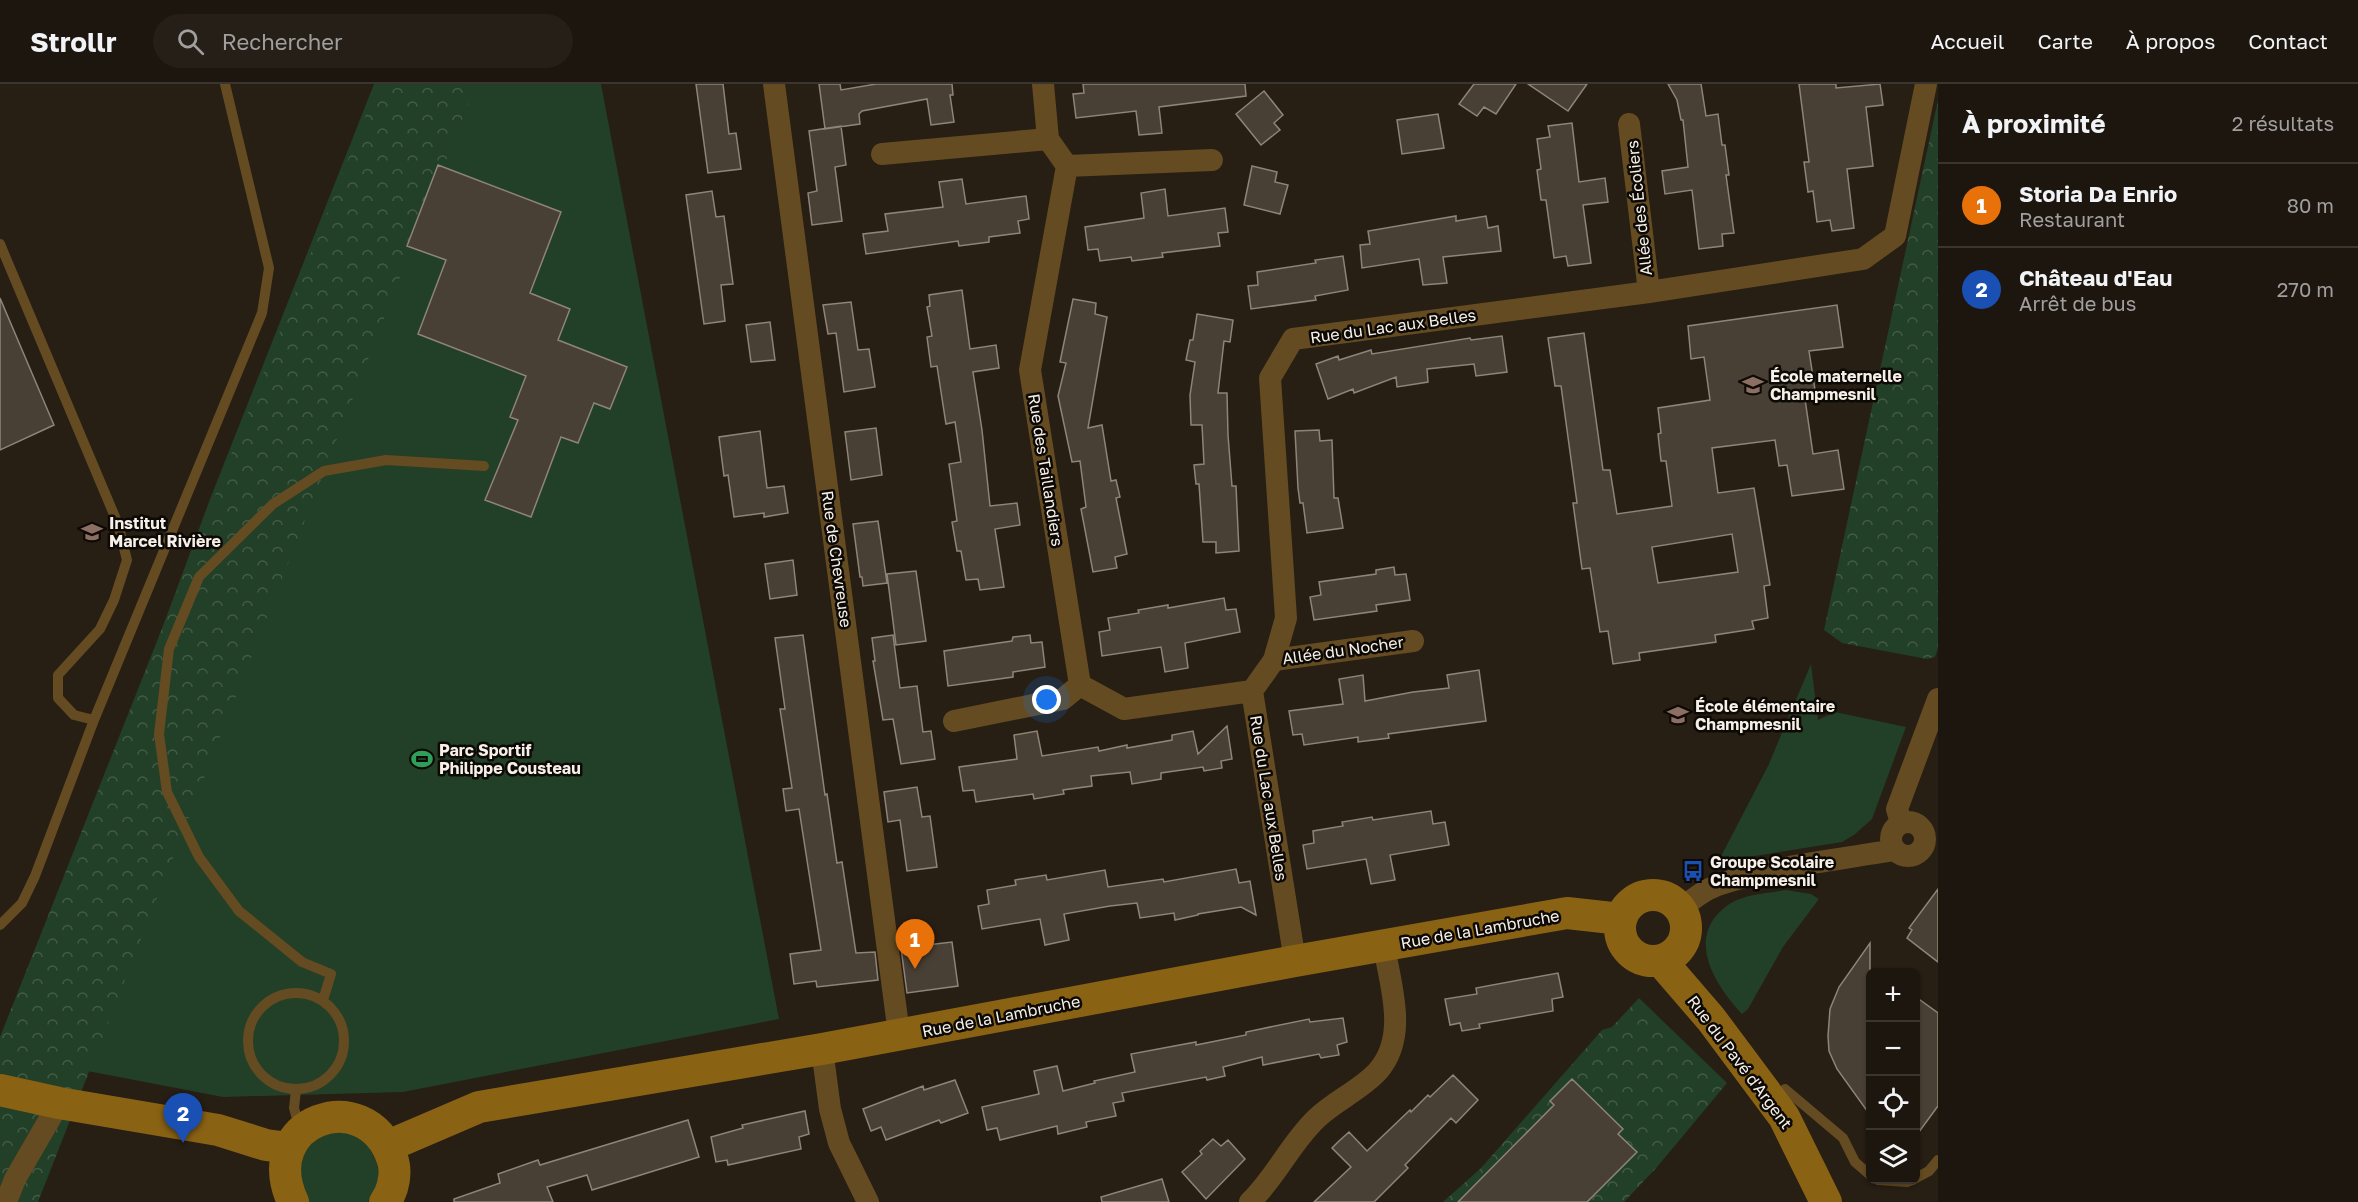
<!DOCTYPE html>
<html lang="fr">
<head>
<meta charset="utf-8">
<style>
  :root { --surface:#1d160f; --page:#251f18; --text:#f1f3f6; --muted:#a09f9e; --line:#3b352f; --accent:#fe8ebb }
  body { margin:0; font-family:"Golos Text",sans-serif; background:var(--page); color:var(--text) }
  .controls { position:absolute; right:18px; bottom:18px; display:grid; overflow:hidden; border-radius:9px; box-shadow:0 2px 4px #0004 }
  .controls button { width:54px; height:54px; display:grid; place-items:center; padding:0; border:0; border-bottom:2px solid var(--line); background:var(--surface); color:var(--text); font:30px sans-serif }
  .you { position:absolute; left:1047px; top:616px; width:21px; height:21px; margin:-15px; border:4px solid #fff; border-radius:50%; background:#1a73e8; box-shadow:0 0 0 9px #1a73e833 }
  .badge { display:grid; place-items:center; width:39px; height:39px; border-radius:50%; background:var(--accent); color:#fff; font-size:20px; font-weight:700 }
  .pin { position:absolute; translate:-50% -50px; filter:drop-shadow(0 2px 3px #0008) }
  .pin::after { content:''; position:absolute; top:32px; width:21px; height:18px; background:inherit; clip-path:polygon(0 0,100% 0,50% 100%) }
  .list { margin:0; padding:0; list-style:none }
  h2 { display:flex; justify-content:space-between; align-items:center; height:78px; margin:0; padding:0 24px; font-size:26px }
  h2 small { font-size:20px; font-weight:400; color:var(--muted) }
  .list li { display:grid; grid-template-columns:39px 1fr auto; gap:18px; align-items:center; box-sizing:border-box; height:84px; padding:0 24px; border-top:2px solid var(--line) }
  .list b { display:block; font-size:22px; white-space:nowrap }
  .list p { margin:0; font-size:20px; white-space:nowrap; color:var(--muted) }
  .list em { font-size:20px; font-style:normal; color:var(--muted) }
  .icon { flex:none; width:33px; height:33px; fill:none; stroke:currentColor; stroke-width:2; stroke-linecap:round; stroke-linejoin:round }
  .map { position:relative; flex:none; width:1938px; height:1118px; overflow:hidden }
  header { display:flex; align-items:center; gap:36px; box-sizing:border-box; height:84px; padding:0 30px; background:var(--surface); border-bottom:2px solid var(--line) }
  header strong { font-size:28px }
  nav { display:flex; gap:33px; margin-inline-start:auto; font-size:21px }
  .search { width:420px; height:54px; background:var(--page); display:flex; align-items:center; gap:15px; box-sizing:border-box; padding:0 21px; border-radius:33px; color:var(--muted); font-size:22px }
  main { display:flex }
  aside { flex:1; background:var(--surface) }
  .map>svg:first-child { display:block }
  .grass { fill:#223f27 }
  .park { fill:url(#park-crowns) }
  .building { fill:#494035; stroke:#8e8478; stroke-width:1.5; fill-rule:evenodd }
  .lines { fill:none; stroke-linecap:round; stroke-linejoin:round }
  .lane { stroke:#644b21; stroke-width:10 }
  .street { stroke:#644b21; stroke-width:22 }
  .secondary { stroke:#8a6214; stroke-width:32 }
  .labels { text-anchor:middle; stroke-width:5; stroke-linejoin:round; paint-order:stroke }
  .street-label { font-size:16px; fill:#f6f0e9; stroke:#0d0905 }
  .poi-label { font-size:16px; font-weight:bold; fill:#f6f0e9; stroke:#0d0905; text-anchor:start }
</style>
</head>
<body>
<header>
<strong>Strollr</strong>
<div class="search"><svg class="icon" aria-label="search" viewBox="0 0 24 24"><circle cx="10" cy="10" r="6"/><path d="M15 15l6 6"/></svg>Rechercher</div>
<nav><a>Accueil</a><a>Carte</a><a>À propos</a><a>Contact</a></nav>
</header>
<main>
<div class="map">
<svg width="1938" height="1118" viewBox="0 0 1938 1118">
  <defs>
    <pattern id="park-crowns" width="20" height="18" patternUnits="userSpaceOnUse" patternTransform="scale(1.5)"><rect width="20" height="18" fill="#223f27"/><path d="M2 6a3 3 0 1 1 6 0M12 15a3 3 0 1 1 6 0" fill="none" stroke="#435b46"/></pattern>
  </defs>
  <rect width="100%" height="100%" fill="#271e14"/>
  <path class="grass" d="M374 0H601L779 935 403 1008 223 1013 4 971 210 415Z
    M1811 580 1818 636 1835 628 1906 643 1872 735 1854 751 1842 758 1718 778 1768 682Z
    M1786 806 1811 810 1819 815 1783 863 1748 925 1742 930C1713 899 1683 850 1731 819 1746 810 1768 809 1786 806Z
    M337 1047C346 1049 357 1050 364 1057 367 1060 370 1066 372 1069 382 1087 381 1102 368 1118H305L296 1079 311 1056Z"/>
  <path class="park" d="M378 0H476L38 1118H0V953Z
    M1938 16V564L1935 573 1927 575 1842 559 1824 546Z
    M1639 914 1727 999 1657 1083 1624 1118H1443L1481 1084 1602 946 1612 943Z"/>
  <path class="building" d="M696 0H723L729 50 736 49 741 85 708 89Z
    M819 0H840L841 6 876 0H952L953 11H950L954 38 931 41 927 15 862 27 859 30 860 40 825 45Z
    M1083 0H1245L1246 12 1159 23 1162 49 1139 51 1136 27 1076 34 1073 10 1084 9Z
    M1474 0H1516L1496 30 1484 23 1477 32 1459 20Z
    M1528 0H1587L1568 27Z
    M1668 0H1701L1706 32 1718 30 1722 61H1725L1729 91H1726L1734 149 1722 150 1723 162 1699 165 1692 106 1665 110 1662 87 1688 83 1683 36H1681L1677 16Z
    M1799 0H1836V4L1880 0 1883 21 1866 23 1873 82 1847 85 1854 144 1832 147 1830 136 1817 138 1813 107 1808 108 1804 78H1809Z
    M1264 7 1283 31 1274 39 1280 46 1261 61 1236 30Z
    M1438 30 1444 64 1402 70 1397 36Z
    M1572 39 1579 98 1605 94 1608 118 1583 121 1591 179 1568 182 1566 172 1554 174 1546 116H1541L1537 86 1541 85 1537 55 1550 53 1548 42Z
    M841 42 846 81 835 83 842 137 812 141 808 109 817 107 809 47Z
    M438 81 561 128 530 209 570 225 558 256 627 283 610 325 594 319 578 359 561 353 531 433 485 416 518 336 510 333 526 292 418 250 446 176 407 162Z
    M1252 82 1277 88 1275 98 1288 101 1280 130 1244 121Z
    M962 95 966 120 1026 112 1029 135 1018 137 1020 149 989 153V158L959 162 958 157 866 170 863 150 888 147 885 130 943 123 939 98Z
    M1165 105 1168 132 1225 124 1228 148 1218 149 1220 162 1162 169 1163 173 1132 177 1131 173 1100 177 1098 165 1088 166 1085 143 1144 134 1141 109Z
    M712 107 716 133 724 132 733 200 721 201 725 237 704 240 686 111Z
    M1456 132V137L1486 132 1488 144 1498 142 1501 167 1443 173 1447 199 1423 201 1419 175 1362 184 1360 161 1370 160 1368 147Z
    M1343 172 1348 206 1315 212 1316 216 1251 225 1248 202 1258 201 1257 188 1316 179 1315 176Z
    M962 206 970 265 996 261 999 284 973 288 982 346 990 422 1017 419 1020 441 995 445 1004 503 980 506 978 495 966 496 961 467H957L952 438 957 437 949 380 961 378 955 338 946 340 937 282 931 283 927 253 932 252 927 223 930 222 929 211Z
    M0 214 54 341 0 366Z
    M1073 215 1096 219 1095 230 1107 233 1088 344 1102 341 1111 397 1116 396 1120 413 1116 414 1127 470 1115 473 1117 484 1093 488 1081 425 1086 423 1080 377 1072 378 1058 312 1066 279 1060 278Z
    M851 218 858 266 869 265 875 303 844 308 836 249 828 250 823 221Z
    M1837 221 1843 263 1809 267 1815 306 1804 308 1813 370 1838 366 1844 405 1792 412 1787 381 1779 382 1775 356 1712 364 1718 409 1754 404 1770 501 1764 502 1768 534 1752 537 1754 545 1715 551 1716 558 1639 569 1640 576 1613 580 1608 547 1600 548 1590 484 1582 485 1573 419H1577L1561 302H1555L1548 254 1584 249 1603 386H1610L1617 430 1672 422 1666 377H1661L1658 350 1661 349 1658 324 1710 316 1704 273 1691 275 1688 242ZM1732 450 1738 488 1658 499 1652 463Z
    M1197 230 1233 236 1230 258 1224 257 1218 309H1227L1228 351 1232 402H1236L1239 467 1216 469V458H1203L1199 400H1196L1194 381 1204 380 1202 341H1191L1190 311 1195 278 1186 276 1190 256H1193Z
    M770 238 775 276 751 278 746 241Z
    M1502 252 1507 288 1476 292 1474 280 1427 285 1428 298 1397 303 1396 293 1354 309 1353 305 1328 315 1316 280 1338 272 1339 276 1371 266 1372 270 1470 254 1471 256Z
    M876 344 882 391 851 396 845 348Z
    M1319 346 1320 357 1332 356 1334 414H1338L1343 444 1307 449 1303 419H1300L1298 404 1295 347Z
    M760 347 767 404 784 402 788 429 764 433V429L734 433 728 391 724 392 719 353Z
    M878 437 887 499 863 502 862 493H860L853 440Z
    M793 476 797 511 770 515 765 480Z
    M1394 483 1395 491 1406 490 1410 516 1376 521 1377 527 1314 536 1310 513 1321 511 1319 498 1376 490V486Z
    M916 487 926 557 896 561 887 490Z
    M1224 514 1226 526 1236 525 1240 548 1185 559 1188 584 1165 588 1161 563 1102 572 1099 548 1110 546 1108 534 1139 529 1138 526 1168 521V524Z
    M803 551 825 711 827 710 837 779 842 778 856 869 875 868 878 896 817 903 816 897 794 900 790 870 821 866 799 725 786 727 783 705 792 704 780 625H785L775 554Z
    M893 551 900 604 917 602 923 648 931 647 935 675 901 680 893 635 883 636 873 577H875L872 554Z
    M1030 551 1031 559 1042 558 1045 583 1013 588V593L948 602 944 567 1012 557 1013 553Z
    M1479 586 1486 637 1388 650 1389 654 1358 658V653L1304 661 1302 650 1293 651 1289 627 1343 620 1339 595 1363 591 1365 617 1413 608 1449 604 1447 591Z
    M1227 642 1232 675 1221 677 1222 684 1204 687 1203 683 1161 689V695L1132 700 1130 688 1091 692 1092 702 1063 706 1064 710 1034 715 1033 710 976 718 974 706 963 707 959 683 1017 675 1014 651 1037 647 1042 672 1098 663 1099 667 1127 661V664L1172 656V651L1193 647 1198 670Z
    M917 703 922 733 930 732 937 783 907 787 900 736 888 738 884 708Z
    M1431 727 1433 740 1445 738 1449 761 1390 771 1395 796 1371 800 1366 775 1307 785 1303 761 1314 759 1313 747 1343 742 1342 738 1372 733 1373 736Z
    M1236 785 1239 799 1250 797 1256 831 1241 823 1198 830V831L1175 836 1174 829 1140 834 1137 819 1110 822 1064 830 1069 856 1045 861 1040 835 982 845 978 822 989 820 987 806 1016 801 1015 796 1046 791 1047 796 1105 786 1108 803 1163 795 1164 798Z
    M1938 805V878L1907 854 1912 846 1909 844Z
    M952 858 958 902 907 909 901 864Z
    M1870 859V1031L1837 985 1829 967 1828 952 1830 925 1839 903Z
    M1558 889 1563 913 1552 915 1553 927 1479 940 1480 944 1462 947 1460 939 1450 941 1445 915 1477 910 1476 904Z
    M1916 913 1938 929V1022L1916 1052Z
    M1343 934 1347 958 1337 961 1339 971 1321 974 1319 970 1263 981 1262 973 1223 983 1225 992 1207 996 1206 993 1122 1009 1124 1017 1113 1019 1116 1032 1086 1038 1087 1043 1058 1050 1057 1042 1000 1056 997 1044 987 1046 982 1023 1039 1010 1034 987 1057 982 1063 1007 1095 999 1094 997 1135 988 1131 970 1196 958V961L1246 951V948L1309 935 1310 938Z
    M1453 991 1478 1016 1456 1039 1451 1034 1405 1081 1408 1084 1374 1118H1314L1351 1083 1332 1064 1339 1057 1349 1048 1367 1067 1410 1026 1411 1028 1428 1011 1430 1013Z
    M1572 995 1623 1045 1618 1050 1637 1068 1587 1118H1458L1554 1021 1550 1017Z
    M955 996 968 1029 941 1039 939 1036 886 1056 881 1043 871 1047 863 1025 923 1002 924 1006Z
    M805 1027 809 1050 799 1053 801 1065 728 1081 727 1076 716 1078 711 1053 743 1044 742 1041Z
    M688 1036 699 1073 592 1106 587 1091 547 1103 553 1118H454V1115L500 1099 498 1090 538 1076 540 1081Z
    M1213 1055 1221 1062 1228 1056 1245 1075 1206 1115 1182 1088 1202 1070 1200 1067Z
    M1162 1095 1169 1118H1102L1101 1113Z"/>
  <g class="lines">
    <path class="lane" d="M0 160 118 440 127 476 114 516 100 545 58 591V614L74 631 94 636
      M0 841 22 819 35 792 94 636 262 229 269 184 225 0
      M248 957a48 48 0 1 1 96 0a48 48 0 1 1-96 0Z
      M323 916 331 890 302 878 239 827 199 773 167 708 159 650 169 565 199 493 273 420 324 387 386 376 484 382
      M1785 1005 1843 1054 1855 1078 1870 1091
      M296 1006 294 1024 300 1046
      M1916 1094 1929 1087 1938 1076
      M1878 1096 1907 1098 1913 1096"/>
    <path class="street" d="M774 0 899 950
      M1043 0 1048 55 1067 82 1030 286 1080 601 1124 625 1252 607
      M1629 40 1649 208
      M882 70 1048 55
      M1067 82 1212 76
      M1274 576 1413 557
      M954 637 1063 615 1080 601
      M1891 755a17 17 0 1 1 34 0a17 17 0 1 1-34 0Z
      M1901 739 1897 725 1938 615
      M1680 826C1691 816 1704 806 1718 801 1773 782 1837 776 1894 766
      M1295 877 1252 607 1274 576 1286 534 1270 294 1293 255 1649 208 1863 175 1895 152 1926 0
      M822 965 830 1025 839 1059 868 1118
      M6 1118 15 1095 59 1019
      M1250 1118C1276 1093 1290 1060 1316 1035 1334 1017 1361 1006 1378 987 1408 953 1391 903 1384 863"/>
    <path class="secondary" d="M1620 844a33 33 0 1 1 66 0a33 33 0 1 1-66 0Z
      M1661 877 1711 935 1784 1033 1826 1118
      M0 1006 59 1019 218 1046 266 1061 289 1064
      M388 1062 479 1023 822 965 1295 877 1567 829 1621 835
      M293 1118C255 1036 366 998 392 1074 397 1087 394 1106 385 1118"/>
  </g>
  <defs>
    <symbol id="school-bare" viewBox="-9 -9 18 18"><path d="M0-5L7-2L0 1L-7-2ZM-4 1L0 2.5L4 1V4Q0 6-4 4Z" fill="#8d6e63" stroke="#0d0905" stroke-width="2.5" paint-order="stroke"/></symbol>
    <symbol id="university-bare" viewBox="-9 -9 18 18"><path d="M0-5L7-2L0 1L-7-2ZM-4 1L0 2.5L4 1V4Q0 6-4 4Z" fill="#8d6e63" stroke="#0d0905" stroke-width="2.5" paint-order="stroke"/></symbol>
    <symbol id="stadium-bare" viewBox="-9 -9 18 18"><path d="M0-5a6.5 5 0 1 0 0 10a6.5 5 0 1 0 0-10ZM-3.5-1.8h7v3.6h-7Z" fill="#2e9e5b" stroke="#0d0905" stroke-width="2.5" paint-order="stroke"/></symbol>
    <symbol id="bus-bare" viewBox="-9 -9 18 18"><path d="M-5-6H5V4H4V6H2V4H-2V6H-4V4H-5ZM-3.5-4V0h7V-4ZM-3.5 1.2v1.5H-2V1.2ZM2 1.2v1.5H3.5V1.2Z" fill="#1a4fb4" stroke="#0d0905" stroke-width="2.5" paint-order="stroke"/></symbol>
  </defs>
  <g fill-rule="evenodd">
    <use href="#school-bare" x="1738" y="286" width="30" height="30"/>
    <use href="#university-bare" x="77" y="433" width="30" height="30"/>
    <use href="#school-bare" x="1663" y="616" width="30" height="30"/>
    <use href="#stadium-bare" x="407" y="660" width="30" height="30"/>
    <use href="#bus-bare" x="1678" y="772" width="30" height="30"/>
  </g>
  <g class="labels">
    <g class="street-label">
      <text transform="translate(1639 124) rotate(-96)" y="6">Allée des Écoliers</text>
      <text transform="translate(1393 242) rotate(-8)" y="6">Rue du Lac aux Belles</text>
      <text transform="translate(1046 386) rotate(81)" y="6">Rue des Taillandiers</text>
      <text transform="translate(837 475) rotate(82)" y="6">Rue de Chevreuse</text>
      <text transform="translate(1343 566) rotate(-8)" y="6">Allée du Nocher</text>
      <text transform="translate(1269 714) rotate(81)" y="6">Rue du Lac aux Belles</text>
      <text transform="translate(1480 845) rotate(-10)" y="6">Rue de la Lambruche</text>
      <text transform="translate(1001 932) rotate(-11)" y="6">Rue de la Lambruche</text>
      <text transform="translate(1740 978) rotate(53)" y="6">Rue du Pavé d'Argent</text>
    </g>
    <g class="poi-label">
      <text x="1770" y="298">École maternelle<tspan x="1770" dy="18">Champmesnil</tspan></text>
      <text x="109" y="445">Institut<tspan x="109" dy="18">Marcel Rivière</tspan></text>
      <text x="1695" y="628">École élémentaire<tspan x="1695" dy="18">Champmesnil</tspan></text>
      <text x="439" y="672">Parc Sportif<tspan x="439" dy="18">Philippe Cousteau</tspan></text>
      <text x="1710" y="784">Groupe Scolaire<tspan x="1710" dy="18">Champmesnil</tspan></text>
    </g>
  </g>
</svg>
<div class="controls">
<button>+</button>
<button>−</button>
<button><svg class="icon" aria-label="locate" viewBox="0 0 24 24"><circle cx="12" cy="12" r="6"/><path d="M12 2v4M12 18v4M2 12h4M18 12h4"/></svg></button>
<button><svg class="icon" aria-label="layers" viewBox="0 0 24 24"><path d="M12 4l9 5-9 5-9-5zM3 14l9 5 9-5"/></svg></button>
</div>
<div class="you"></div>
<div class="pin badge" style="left:915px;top:885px;background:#e8710a">1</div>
<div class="pin badge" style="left:183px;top:1059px;background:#1a4fb4">2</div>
</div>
<aside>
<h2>À proximité<small>2 résultats</small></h2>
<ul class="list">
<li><span class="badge" style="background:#e8710a">1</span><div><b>Storia Da Enrio</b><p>Restaurant</p></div><em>80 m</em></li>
<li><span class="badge" style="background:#1a4fb4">2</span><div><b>Château d'Eau</b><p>Arrêt de bus</p></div><em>270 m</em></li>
</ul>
</aside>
</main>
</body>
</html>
